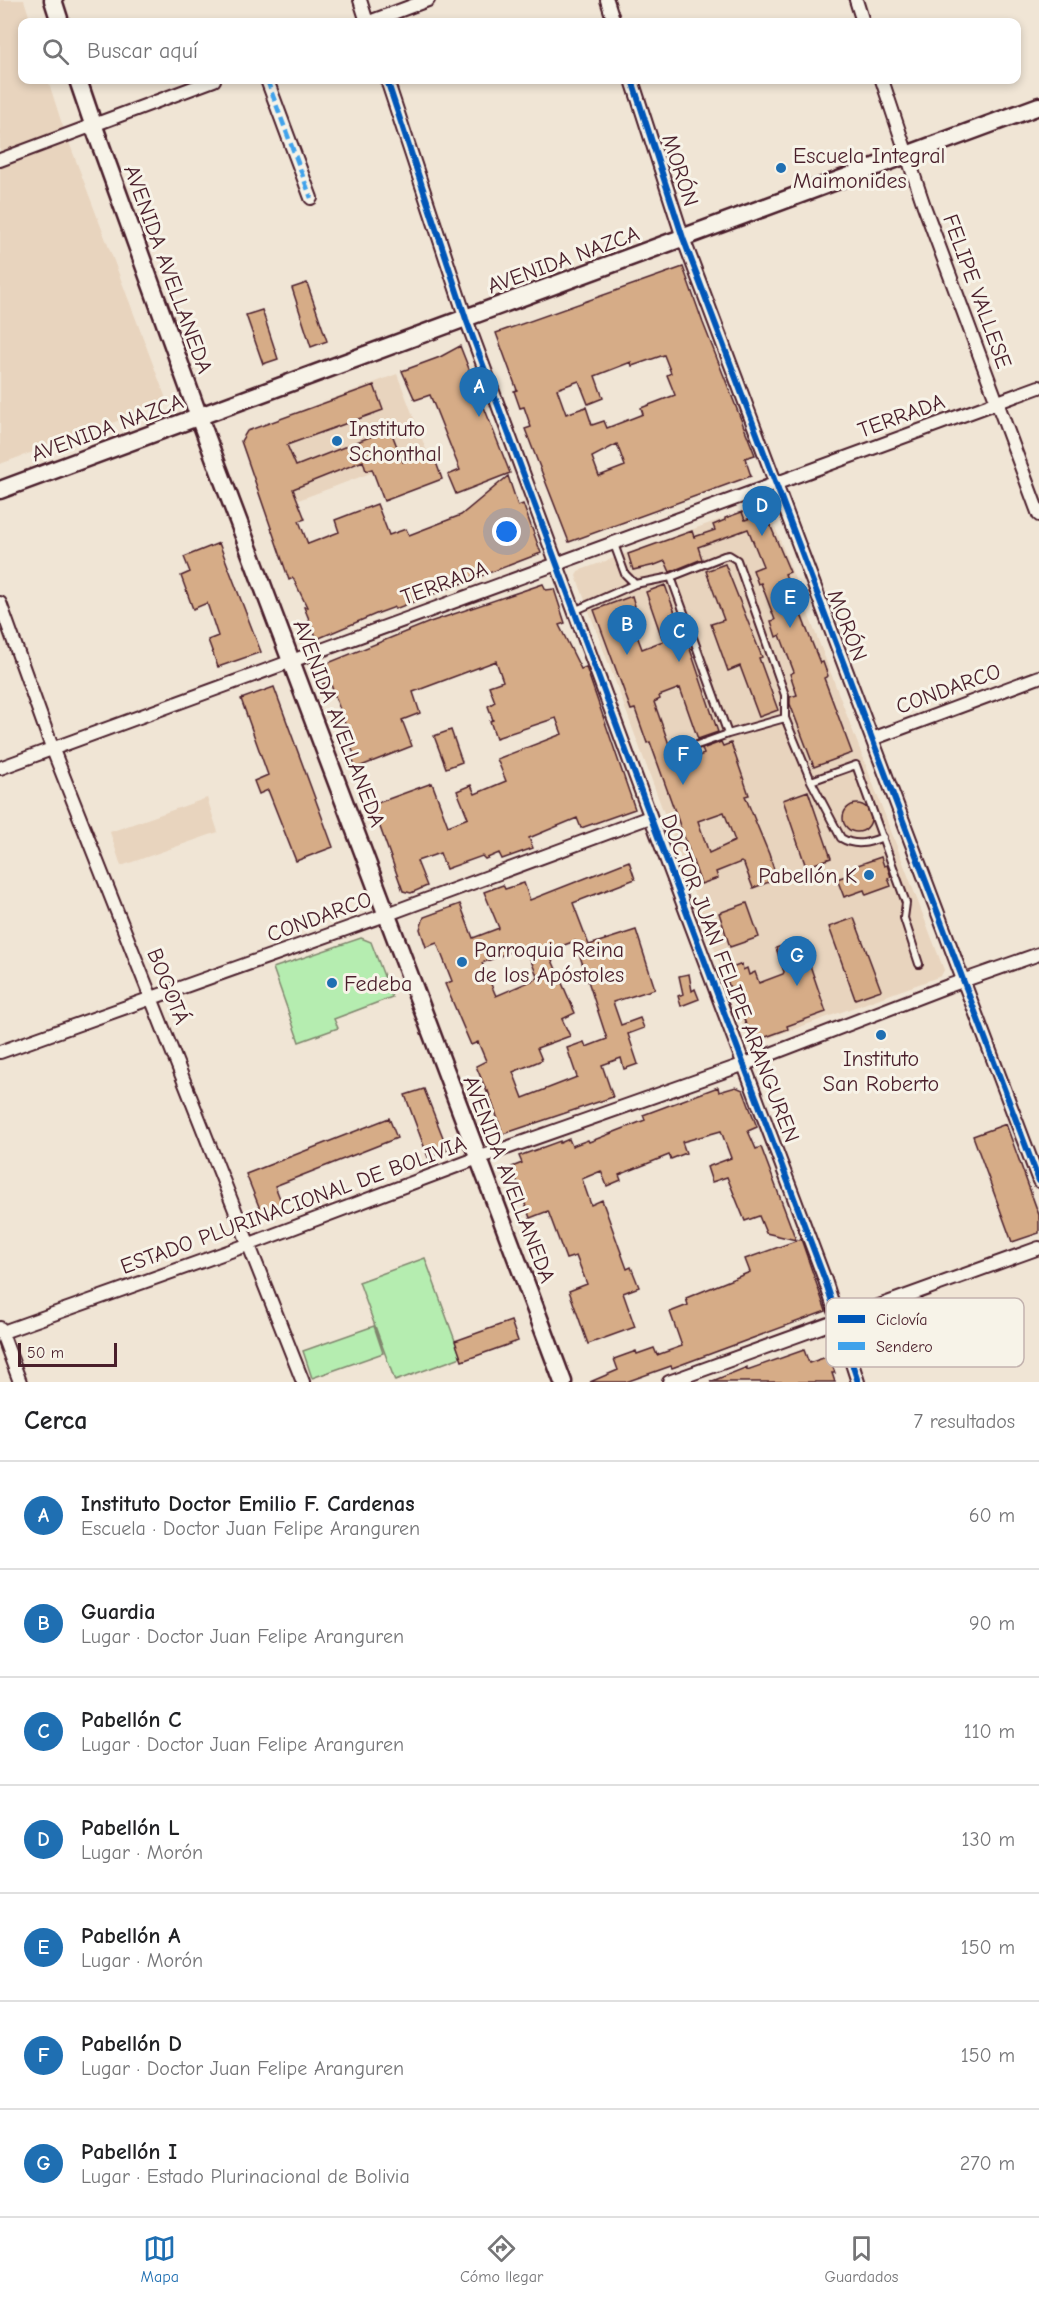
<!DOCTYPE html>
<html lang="es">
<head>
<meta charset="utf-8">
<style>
  :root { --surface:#fff; --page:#f2f2f2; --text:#202124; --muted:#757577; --line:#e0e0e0; --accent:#1f6fb2 }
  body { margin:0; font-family:"Comic Neue",sans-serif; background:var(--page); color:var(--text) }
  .scale { position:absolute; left:18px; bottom:15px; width:99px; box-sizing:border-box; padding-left:6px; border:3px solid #4a1f2b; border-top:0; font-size:16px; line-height:21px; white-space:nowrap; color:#4a1f2b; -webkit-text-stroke:4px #f7f3e8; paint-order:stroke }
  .you { position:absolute; left:507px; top:532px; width:21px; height:21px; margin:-15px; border:4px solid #fff; border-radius:50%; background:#1a73e8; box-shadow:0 0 0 9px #1a73e833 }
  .badge { display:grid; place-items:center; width:39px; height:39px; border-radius:50%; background:var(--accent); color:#fff; font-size:20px; font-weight:700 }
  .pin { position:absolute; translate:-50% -50px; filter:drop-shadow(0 2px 3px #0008) }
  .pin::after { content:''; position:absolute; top:32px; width:21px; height:18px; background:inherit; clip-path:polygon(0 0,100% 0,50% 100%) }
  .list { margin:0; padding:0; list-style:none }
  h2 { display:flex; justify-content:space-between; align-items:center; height:78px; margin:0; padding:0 24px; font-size:26px }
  h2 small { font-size:20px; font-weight:400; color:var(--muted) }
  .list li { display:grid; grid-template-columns:39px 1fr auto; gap:18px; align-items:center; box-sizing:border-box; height:108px; padding:0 24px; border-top:2px solid var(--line) }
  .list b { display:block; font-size:22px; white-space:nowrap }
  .list p { margin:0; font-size:20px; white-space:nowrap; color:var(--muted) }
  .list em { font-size:20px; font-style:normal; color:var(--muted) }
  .icon { flex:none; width:33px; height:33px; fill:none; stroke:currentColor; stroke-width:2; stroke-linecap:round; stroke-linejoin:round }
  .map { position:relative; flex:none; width:1039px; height:1382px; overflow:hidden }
  .search { position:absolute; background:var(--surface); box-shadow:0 3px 9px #0003; left:18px; right:18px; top:18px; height:66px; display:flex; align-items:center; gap:15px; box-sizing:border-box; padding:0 21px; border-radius:12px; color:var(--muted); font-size:22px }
  .sheet { height:834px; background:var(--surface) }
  nav { display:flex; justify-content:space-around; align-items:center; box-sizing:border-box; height:84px; border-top:2px solid var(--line); background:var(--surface); font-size:16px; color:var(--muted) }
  nav a { display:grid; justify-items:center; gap:3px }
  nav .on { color:var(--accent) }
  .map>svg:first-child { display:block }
  .built { fill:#e8d4be }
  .green { fill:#b5edb0; stroke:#80866e; stroke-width:1.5 }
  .building { fill:#d6ac87; stroke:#4a1f2b; stroke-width:1.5; fill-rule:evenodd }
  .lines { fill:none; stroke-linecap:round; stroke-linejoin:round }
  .lane-casing { stroke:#4a1f2b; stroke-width:10 }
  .street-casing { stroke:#4a1f2b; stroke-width:16 }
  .secondary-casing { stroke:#4a1f2b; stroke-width:21 }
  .lane { stroke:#f7f3e8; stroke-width:6 }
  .street { stroke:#f7f3e8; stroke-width:12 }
  .secondary { stroke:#f7f3e8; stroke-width:16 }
  .quiet { stroke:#40a2eb; stroke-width:4.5; stroke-dasharray:9 4.5; stroke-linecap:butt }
  .cycleway-casing { stroke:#f7f3e8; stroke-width:10 }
  .cycleway { stroke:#0057b8; stroke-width:6 }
  .poi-dot { fill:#1f6fb2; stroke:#f7f3e8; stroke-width:2 }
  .labels { text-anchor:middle; stroke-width:6; stroke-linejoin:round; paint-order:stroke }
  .poi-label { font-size:22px; fill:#4a1f2b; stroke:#f7f3e8; text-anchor:start }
  .street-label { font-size:22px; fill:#4a1f2b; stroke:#f7f3e8 }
  .key { fill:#f7f3e8; stroke:#c3b3af; stroke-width:1.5 }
  .key-label { font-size:16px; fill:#4a1f2b }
</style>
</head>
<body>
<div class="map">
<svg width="1039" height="1382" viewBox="0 0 1039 1382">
  <rect width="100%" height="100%" fill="#f0e5d5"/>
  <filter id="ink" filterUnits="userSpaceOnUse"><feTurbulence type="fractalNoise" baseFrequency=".0167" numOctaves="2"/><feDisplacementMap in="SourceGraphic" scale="12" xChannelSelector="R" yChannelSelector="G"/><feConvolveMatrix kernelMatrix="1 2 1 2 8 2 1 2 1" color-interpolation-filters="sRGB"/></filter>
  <g filter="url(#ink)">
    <path class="built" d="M0 0H24L31 22H22V80H48L61 121 165 396 164 404 0 464Z
      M397 374 427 452 277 508 247 431Z
      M757 506 769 511 944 970 941 976 750 1045 576 576 578 571Z
      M207 798 218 832 121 866 110 832Z"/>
    <path class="green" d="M361 938 371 942 392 997 334 1019 338 1028 299 1042 273 968Z
      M425 1258 461 1357 395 1381 359 1282Z
      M374 1326 383 1353 312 1378 303 1351Z"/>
    <path class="building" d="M683 267 703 323 755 455 745 458 751 476 569 542 525 429 531 427 524 407 520 408 514 391 517 390 496 333ZM664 355 671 373 667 375 675 395 641 408 643 414 607 428 604 421 592 425 586 407 566 414 557 389 579 381 588 404 603 398 595 376 631 362 632 366ZM617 444 625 466 599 476 592 457Z
      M307 283 327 341 311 347 292 288Z
      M262 310 278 359 263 364 246 315Z
      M460 346 510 473 456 494 448 475 460 470 430 395 415 400 402 371 440 357Z
      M374 385 383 410 287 445 296 466 390 429 403 462 432 451 442 479 384 501 372 469 366 471 363 461 293 489 305 519 299 521 308 544 339 532 335 520 377 504 389 535 406 529 409 535 461 515 508 476 518 506 523 504 541 553 395 609V607L376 614 317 639 304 607H307L293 578 289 580 241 441 247 431Z
      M742 512 745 520 756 516 759 523 768 520 790 572 785 574 820 663 823 662 828 676 824 678 852 753 814 767 790 704V697L797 695 790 674 794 672 780 635 776 637 771 621 775 620 761 583 758 584 753 570 763 566 748 529 698 547 702 559 670 572 665 561 655 565 633 570 628 554 692 531 694 537 715 530 713 525 725 520V518Z
      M219 543 261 652 218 667 208 640 218 636 207 603 193 609 181 576 190 572 184 557Z
      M725 564 762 657 759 658 778 710 759 717 740 666 728 671 711 624 724 620 706 571Z
      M543 584 546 590 554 589 565 623 559 625 581 669 586 667 635 809 581 828 577 818 529 838 533 848 502 859 499 853 485 859 482 856 446 869 440 853 417 861 427 886 411 893 403 891 372 805 432 783 448 826 468 818 457 791 471 785 475 794 506 781 497 759 562 734 556 718 496 738 490 721 493 720 488 706 495 702 489 686 503 681 496 661 413 692 420 713 402 720 412 746 356 768 351 755 354 754 342 725 345 724 330 682 323 684 319 672 323 665 430 622Z
      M665 585 683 635 685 634 718 732 698 739 680 688 659 696 660 699 654 702 676 764 704 754 702 749 721 742 723 746 731 743 749 795 745 796 769 854 777 879 753 888 744 864 741 862 716 872 718 878 701 884 650 742 647 743 635 709 631 710 594 610 632 596 635 606 627 609 642 649 663 641 646 592ZM724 812 735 841 709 853 698 821Z
      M274 687 333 847 296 861 268 790 259 794 254 781 268 775 241 699Z
      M451 730 462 762 446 768 434 736Z
      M808 791 831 858 806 867 783 800Z
      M843 818a14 14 0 1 1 28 0a14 14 0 1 1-28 0Z
      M881 857 884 866 887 865 891 877 888 878 891 886 866 895 864 890 844 897 837 879 854 873 852 867Z
      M629 861 635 879 573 903 589 945 636 930 655 989 613 1002 621 1025 640 1018 644 1028 628 1034 638 1064 624 1069 621 1058 602 1065 613 1097 503 1134 488 1091 487 1092 476 1066 486 1061 478 1042 471 1045 445 984 452 981 437 943 426 947 420 929 424 917 460 904 473 938 499 928 484 892 503 885 505 889 524 883 530 900ZM575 941 607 1039 586 1047 584 1042 567 1048 577 1077 523 1098 513 1072 542 1060 537 1048 570 1036 562 1019 575 1013 548 951ZM525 946 538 978 496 996 482 963Z
      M747 903 759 937 730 947 719 913Z
      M854 918 881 990 855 999 829 927Z
      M801 939 826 1012 787 1026 788 1029 752 1042 743 1016 740 1017 724 971 742 964 743 970 747 968 749 975 755 972 759 983 783 974 784 972 776 948Z
      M689 974 692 991 695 989 699 999 681 1006 678 996 683 994 679 976Z
      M718 1087 719 1092 736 1087 743 1090 757 1127 748 1131 756 1149 761 1147 796 1240 766 1233 759 1216 745 1221 727 1177 712 1182 707 1167 731 1158 721 1131 682 1142 686 1153 671 1159 669 1155 619 1175 621 1180 607 1186 601 1171 582 1179 591 1205 602 1200 627 1269 631 1267 639 1287 623 1293 635 1327 588 1344 569 1291 587 1284 576 1256 566 1259 548 1211 530 1218 512 1167 522 1163 519 1156 560 1141V1143L569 1139 572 1146 588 1140 589 1142 645 1120 643 1115Z
      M424 1089 448 1150 428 1157 405 1095Z
      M389 1118 397 1138 275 1186 283 1206 262 1214 246 1174Z
      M1006 1124 1039 1215V1233L1012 1242 973 1136Z
      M801 1239 826 1311 672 1368 671 1366 626 1382H590L618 1370 614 1359 636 1351 637 1354 654 1348 657 1355 682 1346 670 1312 688 1305 686 1298 750 1272 745 1259Z
      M511 1321 518 1341 462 1361 455 1341Z
      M804 1350 809 1363 829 1356 835 1373H832L835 1382H710L747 1367V1370Z"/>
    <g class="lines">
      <defs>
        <path id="lane" d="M614 544 625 574 635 584 671 577 724 556 729 555 737 560 785 695V718L811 781 841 838C856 847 868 843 883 837
          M671 577 728 734 785 718
          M574 611 635 584
          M686 749 728 734
          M811 781 856 765 906 903 904 918 919 964"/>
        <path id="street" d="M360 0 367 22
          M607 0 614 22
          M856 0 863 22
          M369 22 428 0
          M267 80 311 198
          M387 80 466 319 658 837 825 1280 858 1382
          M632 80 683 238 1039 1181
          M882 80 924 206 1039 515
          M0 160 214 80
          M0 603 53 750 303 1382
          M872 739 1039 677
          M0 768 1039 387
          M0 1052 388 914 650 817
          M0 1328 20 1382
          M0 1333 250 1244 478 1158 745 1064 948 986 1039 954
          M669 1382 1039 1248"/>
        <path id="secondary" d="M53 0 60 22
          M78 80 93 124 199 417 563 1382
          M0 490 1039 106"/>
      </defs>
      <use href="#lane" class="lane-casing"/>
      <use href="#street" class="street-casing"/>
      <use href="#secondary" class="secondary-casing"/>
      <use href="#lane" class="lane"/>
      <use href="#street" class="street"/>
      <use href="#secondary" class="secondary"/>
      <path class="quiet" d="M267 80 311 198"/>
      <defs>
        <path id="cycleway" d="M387 80 466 319 658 837 825 1280 858 1382
          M632 80 683 238 1039 1181"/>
      </defs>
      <use href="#cycleway" class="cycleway-casing"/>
      <use href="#cycleway" class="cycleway"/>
    </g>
  </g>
  <g class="poi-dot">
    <circle cx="781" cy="168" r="6"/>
    <circle cx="337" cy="441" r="6"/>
    <circle cx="869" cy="875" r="6"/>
    <circle cx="462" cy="962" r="6"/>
    <circle cx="332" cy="983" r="6"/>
    <circle cx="881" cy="1035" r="6"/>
  </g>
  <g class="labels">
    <g class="poi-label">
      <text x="793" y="163">Escuela Integral<tspan x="793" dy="25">Maimonides</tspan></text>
      <text x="349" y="436">Instituto<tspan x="349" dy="25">Schonthal</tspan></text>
      <text x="857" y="883" text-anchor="end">Pabellón K</text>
      <text x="474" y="957">Parroquia Reina<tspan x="474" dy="25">de los Apóstoles</tspan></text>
      <text x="344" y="991">Fedeba</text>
      <text x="881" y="1066" text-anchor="middle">Instituto<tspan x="881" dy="25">San Roberto</tspan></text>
    </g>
    <g class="street-label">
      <text transform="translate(681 170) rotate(72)" y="8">MORÓN</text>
      <text transform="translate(563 259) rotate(-20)" y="8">AVENIDA NAZCA</text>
      <text transform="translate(169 269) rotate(70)" y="8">AVENIDA AVELLANEDA</text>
      <text transform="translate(978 291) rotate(70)" y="8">FELIPE VALLESE</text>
      <text transform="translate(901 415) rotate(-20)" y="8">TERRADA</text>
      <text transform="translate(107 427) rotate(-20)" y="8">AVENIDA NAZCA</text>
      <text transform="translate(444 582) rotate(-20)" y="8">TERRADA</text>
      <text transform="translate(848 625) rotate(69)" y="8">MORÓN</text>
      <text transform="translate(948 688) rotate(-20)" y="8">CONDARCO</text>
      <text transform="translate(340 723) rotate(69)" y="8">AVENIDA AVELLANEDA</text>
      <text transform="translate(319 916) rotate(-20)" y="8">CONDARCO</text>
      <text transform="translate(731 978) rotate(69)" y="8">DOCTOR JUAN FELIPE ARANGUREN</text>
      <text transform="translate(169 986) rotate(68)" y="8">BOGOTÁ</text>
      <text transform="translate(510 1179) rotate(69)" y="8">AVENIDA AVELLANEDA</text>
      <text transform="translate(293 1204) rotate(-20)" y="8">ESTADO PLURINACIONAL DE BOLIVIA</text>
    </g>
  </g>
  <rect x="826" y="1298" width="198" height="69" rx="9" class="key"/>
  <rect x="838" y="1315" width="27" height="8" fill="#0057b8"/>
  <rect x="838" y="1342" width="27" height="8" fill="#40a2eb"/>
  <g class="key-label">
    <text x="876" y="1325">Ciclovía</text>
    <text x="876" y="1352">Sendero</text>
  </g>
</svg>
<div class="scale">50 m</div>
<div class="you"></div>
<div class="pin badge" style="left:479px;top:417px">A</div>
<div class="pin badge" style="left:627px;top:655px">B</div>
<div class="pin badge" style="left:679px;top:662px">C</div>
<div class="pin badge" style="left:762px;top:536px">D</div>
<div class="pin badge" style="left:790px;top:628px">E</div>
<div class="pin badge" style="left:683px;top:785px">F</div>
<div class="pin badge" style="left:797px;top:986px">G</div>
<div class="search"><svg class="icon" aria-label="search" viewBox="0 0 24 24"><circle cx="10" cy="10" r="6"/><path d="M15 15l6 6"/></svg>Buscar aquí</div>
</div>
<section class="sheet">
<h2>Cerca<small>7 resultados</small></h2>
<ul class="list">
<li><span class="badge">A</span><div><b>Instituto Doctor Emilio F. Cardenas</b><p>Escuela · Doctor Juan Felipe Aranguren</p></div><em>60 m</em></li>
<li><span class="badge">B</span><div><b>Guardia</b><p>Lugar · Doctor Juan Felipe Aranguren</p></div><em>90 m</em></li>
<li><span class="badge">C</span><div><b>Pabellón C</b><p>Lugar · Doctor Juan Felipe Aranguren</p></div><em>110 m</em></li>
<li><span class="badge">D</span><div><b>Pabellón L</b><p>Lugar · Morón</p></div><em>130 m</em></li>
<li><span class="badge">E</span><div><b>Pabellón A</b><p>Lugar · Morón</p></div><em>150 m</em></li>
<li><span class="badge">F</span><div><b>Pabellón D</b><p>Lugar · Doctor Juan Felipe Aranguren</p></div><em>150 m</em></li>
<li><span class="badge">G</span><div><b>Pabellón I</b><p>Lugar · Estado Plurinacional de Bolivia</p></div><em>270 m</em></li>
</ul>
</section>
<nav>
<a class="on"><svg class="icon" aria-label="map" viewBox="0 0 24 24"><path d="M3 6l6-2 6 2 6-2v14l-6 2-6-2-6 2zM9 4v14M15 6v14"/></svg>Mapa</a>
<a><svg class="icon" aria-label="directions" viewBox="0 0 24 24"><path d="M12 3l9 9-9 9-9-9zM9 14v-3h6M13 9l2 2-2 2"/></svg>Cómo llegar</a>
<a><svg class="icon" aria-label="saved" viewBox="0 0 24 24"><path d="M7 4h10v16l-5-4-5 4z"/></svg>Guardados</a>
</nav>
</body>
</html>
